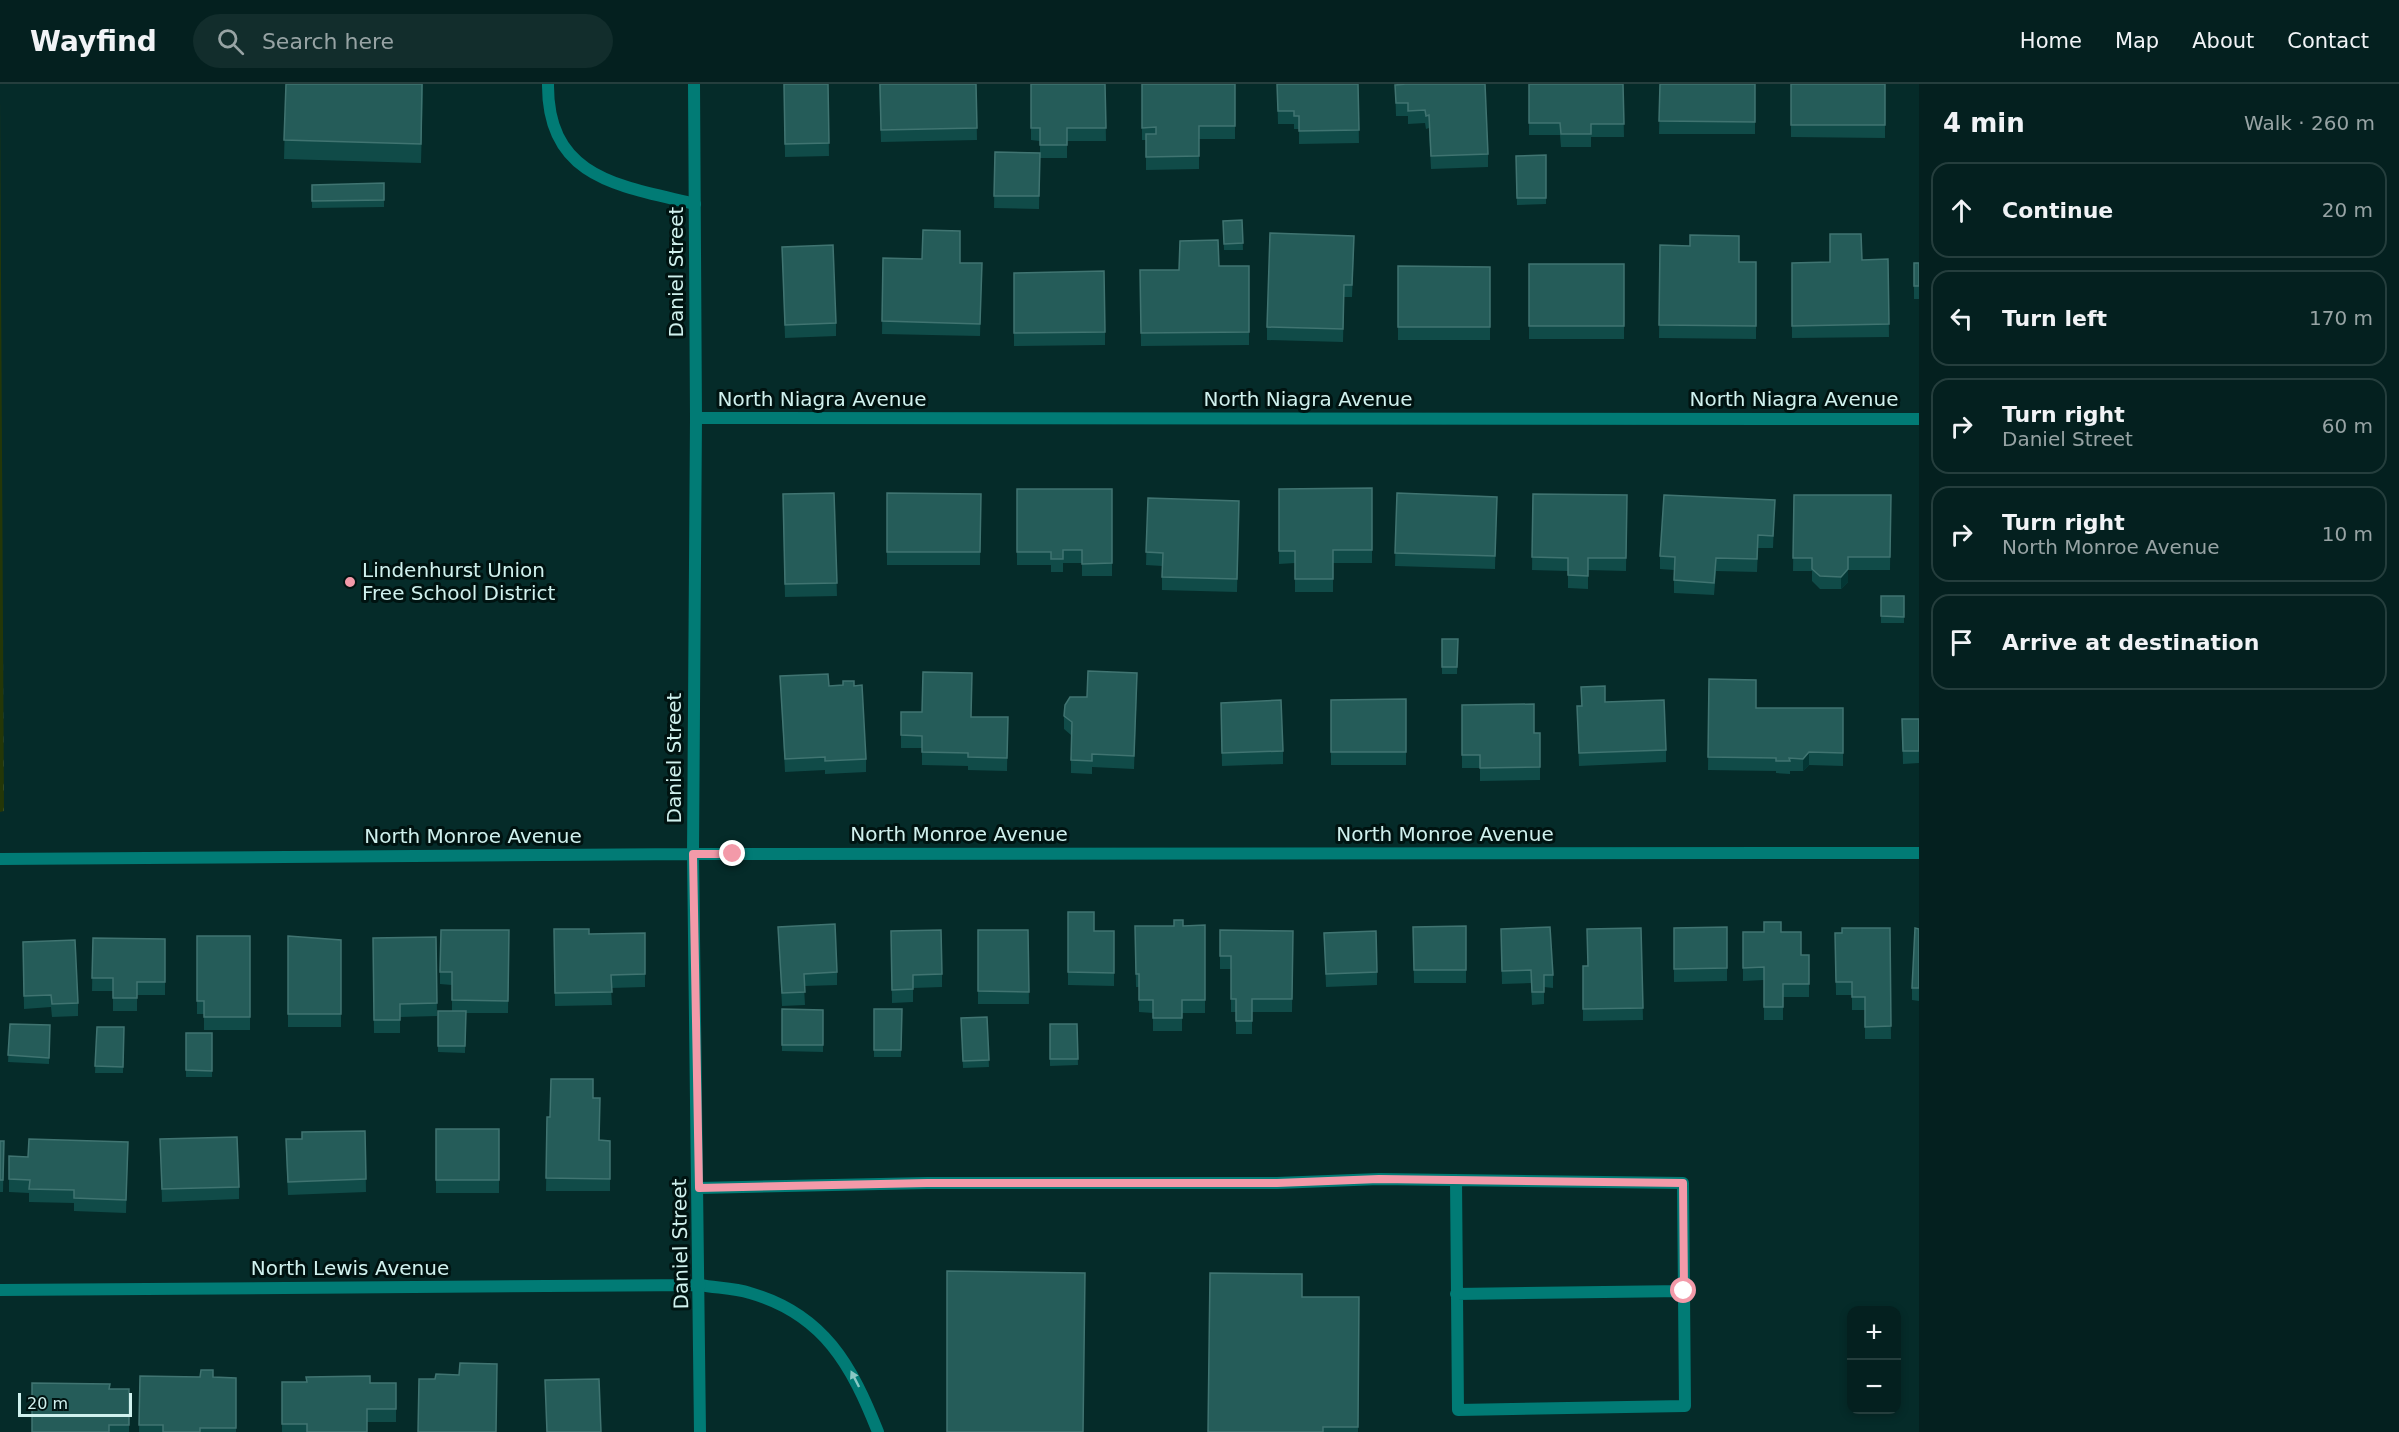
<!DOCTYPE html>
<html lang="en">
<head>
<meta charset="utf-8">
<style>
  :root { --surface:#04201f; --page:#122d2c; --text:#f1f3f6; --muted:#97a3a4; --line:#253e3d }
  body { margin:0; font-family:"DejaVu Sans",sans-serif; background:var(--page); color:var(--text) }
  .controls { position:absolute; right:18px; bottom:18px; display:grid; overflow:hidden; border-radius:12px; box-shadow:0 3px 9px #0003 }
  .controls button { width:54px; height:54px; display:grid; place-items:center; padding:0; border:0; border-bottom:2px solid var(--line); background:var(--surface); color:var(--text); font:30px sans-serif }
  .scale { position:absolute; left:18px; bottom:15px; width:114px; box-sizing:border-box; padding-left:6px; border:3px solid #d0f1ee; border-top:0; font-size:16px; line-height:21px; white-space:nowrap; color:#d0f1ee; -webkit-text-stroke:4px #001311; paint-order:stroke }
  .stop { position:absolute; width:18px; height:18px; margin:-14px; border:4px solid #f39aa9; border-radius:50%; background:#fff }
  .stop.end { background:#f39aa9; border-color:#fff; box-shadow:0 2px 6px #0008 }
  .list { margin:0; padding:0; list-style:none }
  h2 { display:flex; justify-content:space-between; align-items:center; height:78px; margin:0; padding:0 24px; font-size:26px }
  h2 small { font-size:20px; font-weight:400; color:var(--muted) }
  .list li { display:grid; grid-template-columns:39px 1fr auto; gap:18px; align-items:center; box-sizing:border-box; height:96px; margin:0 12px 12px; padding:0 12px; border:2px solid var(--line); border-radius:18px }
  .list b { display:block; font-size:22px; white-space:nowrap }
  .list p { margin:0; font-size:20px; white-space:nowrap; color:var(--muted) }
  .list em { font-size:20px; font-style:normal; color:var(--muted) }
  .icon { flex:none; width:33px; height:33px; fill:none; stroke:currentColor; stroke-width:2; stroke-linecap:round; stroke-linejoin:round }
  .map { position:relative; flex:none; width:1919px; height:1348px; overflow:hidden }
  header { display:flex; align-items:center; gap:36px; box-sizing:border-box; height:84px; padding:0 30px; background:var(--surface); border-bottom:2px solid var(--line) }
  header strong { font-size:28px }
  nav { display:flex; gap:33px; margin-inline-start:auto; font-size:21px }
  .search { width:420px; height:54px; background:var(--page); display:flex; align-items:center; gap:15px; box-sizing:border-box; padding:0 21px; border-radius:33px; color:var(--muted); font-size:22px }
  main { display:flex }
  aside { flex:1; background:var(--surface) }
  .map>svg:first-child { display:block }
  .cemetery { fill:url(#cemetery-stones) }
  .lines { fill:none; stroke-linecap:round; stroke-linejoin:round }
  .lane { stroke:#017b75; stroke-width:12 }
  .street { stroke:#017b75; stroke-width:12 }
  .wall { fill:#104b48 }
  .shaded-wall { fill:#033634 }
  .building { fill:#255c59; stroke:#407471; stroke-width:1.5 }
  .oneway { fill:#88c8c4 }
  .route { stroke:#f39aa9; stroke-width:8 }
  .poi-dot { fill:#f39aa9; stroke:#001311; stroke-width:2 }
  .labels { text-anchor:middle; stroke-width:6; stroke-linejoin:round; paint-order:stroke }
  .street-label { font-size:20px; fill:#d0f1ee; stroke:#001311 }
  .poi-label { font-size:20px; fill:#d0f1ee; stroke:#001311; text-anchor:start }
</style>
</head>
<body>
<header>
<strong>Wayfind</strong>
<div class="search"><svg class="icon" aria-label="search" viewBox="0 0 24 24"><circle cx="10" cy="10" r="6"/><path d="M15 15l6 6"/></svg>Search here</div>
<nav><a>Home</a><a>Map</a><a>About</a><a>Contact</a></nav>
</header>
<main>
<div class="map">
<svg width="1919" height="1348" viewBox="0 0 1919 1348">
  <defs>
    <pattern id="cemetery-stones" width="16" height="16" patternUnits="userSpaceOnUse" patternTransform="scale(1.5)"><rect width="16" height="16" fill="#243707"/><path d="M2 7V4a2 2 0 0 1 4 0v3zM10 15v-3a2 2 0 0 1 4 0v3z" fill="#384b1f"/></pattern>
  </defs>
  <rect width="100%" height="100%" fill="#052b29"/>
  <path class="cemetery" d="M0 15 4 727 0 728Z"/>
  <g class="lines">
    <path class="lane" d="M548 0C547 95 621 102 695 120
      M699 1104 927 1099H1277L1379 1095 1683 1099 1685 1322 1458 1326 1456 1096
      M700 1201C716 1204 734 1204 750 1209 824 1230 852 1282 878 1348
      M1456 1210 1684 1207"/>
    <path class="street" d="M694 0 696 334 693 770 700 1348
      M696 334 1919 335
      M0 775 693 770 1919 769
      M0 1206 700 1201"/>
  </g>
  <path class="wall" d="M286 0H423L421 79 284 75Z
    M784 0H828L829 72 785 73Z
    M879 0H976L977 56 881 58Z
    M1031 0H1105L1106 57H1067V74H1040V57L1031 56Z
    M1142 0H1235V55H1199V85L1146 86V56H1142Z
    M1277 0H1358L1359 59 1299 60V45H1294V40H1278Z
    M1529 0H1623L1624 53H1591V63H1561L1560 51H1529Z
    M1660 0H1755V50H1659Z
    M1791 0H1885V54L1791 53Z
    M1395 1 1488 70V83L1431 85 1429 44 1426 45 1425 39 1408 40V32H1396Z
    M995 68 1040 69 1039 125 994 124Z
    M1546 71V120L1517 121 1516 72Z
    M384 99V123L312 124V101Z
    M1242 136 1243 166H1224L1223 137Z
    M1660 161 1690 162 1739 178H1756V255L1659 254Z
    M782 163 836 239V252L785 254Z
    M1354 165 1352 213H1344L1343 258 1267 256V243Z
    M883 174 960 179H982L980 252 882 250Z
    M1888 175 1889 253 1792 254V179L1830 178 1862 176Z
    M1914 179H1919V215H1914Z
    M1529 180H1624V255H1529Z
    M1219 182H1249V261L1141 262 1140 186H1179Z
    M1490 183V256H1398V243Z
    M1014 189 1105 248V261L1014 262Z
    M1372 404V479H1333V508H1295V479L1279 480V405Z
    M1017 405H1112V492H1082V479H1063V488H1051V481H1017Z
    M834 409 837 512 785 513 783 423Z
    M887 409 981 410 980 481H887Z
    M1397 409 1497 413 1495 485 1395 482Z
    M1533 410 1627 411 1626 487 1588 486V505L1568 504V487L1532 486Z
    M1794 411H1891L1890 486H1848V498L1841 505H1820L1812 497V487H1793Z
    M1148 414 1239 417 1237 508 1162 506V482L1146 481Z
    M1775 416 1773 464H1758L1757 488 1716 487 1714 511 1674 509V486L1660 485V472Z
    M1881 512H1904V539H1881Z
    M1442 555H1458L1457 590H1442Z
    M780 592 829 602 866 675V688L825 690V686L785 688Z
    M1709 595 1756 624H1843V682L1809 681 1803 687H1790V690L1776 689V687L1708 686Z
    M1137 602 1134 685 1092 683V690L1071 689V651L1064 645V632L1087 613Z
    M1581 603 1605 618 1666 666V678L1579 682 1577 622H1581Z
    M1406 615V681H1331V616Z
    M1221 619 1283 667V680L1222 682Z
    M1462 621 1534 649H1540V696L1480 697V684H1462Z
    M971 633H1008L1007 687 968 686V682L922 681V664H901V651Z
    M1902 635H1919V679L1903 680Z
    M1068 828 1094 847H1114V902L1068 901Z
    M1174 836 1183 842 1205 841V929H1182V947H1153V929L1139 928V903H1136L1135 842H1174Z
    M1466 842V899H1414L1413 843Z
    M778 843 837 888V901L804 902 805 921 782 922Z
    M1727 843V897L1674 898V844Z
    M1641 844 1643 936 1583 937V882H1588Z
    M1890 844 1891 955H1865V926H1852V911H1836L1835 849Z
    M554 845 589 850 645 849V903L611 904 612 921 555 922Z
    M1919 845V917L1912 916V904Z
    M509 846 508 929H466L465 969 438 968V927H452V901L440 900V888Z
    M978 846H1028L1029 920H978Z
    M1220 846 1293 847 1292 928H1252V950H1236V928H1231V885H1220Z
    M891 847 942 890V903L913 904V918L892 919Z
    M1743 848H1781L1801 871H1809V913H1783V936H1764V896L1743 897Z
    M1324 849 1377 888V901L1326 903Z
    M197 852H250V946H204V930H197Z
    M288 852 341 856V943H288Z
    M436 853 437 932 400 933V949H374L373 854Z
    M93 854 165 855V911H137V927H113V907H92Z
    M1501 857 1553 891V904L1544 903V920L1532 921 1531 899 1502 900Z
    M23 858 78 919V932L52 933 51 923 24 925Z
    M782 925 823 926V968L782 967Z
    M874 925H902L901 973H874Z
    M987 933 989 983 963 984 961 934Z
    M10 940 50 941 49 980 8 978Z
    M1050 940H1077L1078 981 1050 982Z
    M97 943H124L123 989H95Z
    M186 949H212V993H186Z
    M593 1014 600 1056 610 1057V1107H546L547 1033H550Z
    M436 1045H499V1109H436Z
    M365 1047 366 1108 288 1111 286 1068 302 1055Z
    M160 1055 239 1103V1115L162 1118Z
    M0 1057H4L3 1108H0Z
    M128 1058 126 1129 74 1127V1119L29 1118V1109L9 1108V1072L28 1073Z
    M1302 1213H1359L1358 1348H1208Z
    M140 1292 236 1294V1348H139Z
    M282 1298 396 1299V1338H367V1348H282Z
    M110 1305H129V1348H32Z"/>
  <path class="shaded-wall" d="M1848 473V498L1841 505V493Z
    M1809 668V681L1803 687V675Z"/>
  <path class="building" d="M286 0H422L421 60 284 56Z
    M784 0H828L829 59 785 60Z
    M880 0H976L977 44 881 46Z
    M1031 0H1105L1106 44H1067V61H1040V44H1031Z
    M1142 0H1235V42H1199V72L1146 73V50H1156V43L1142 44Z
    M1277 0H1358L1359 46 1299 47V32H1294V27H1278Z
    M1406 0H1485L1488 70 1431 72 1429 31 1426 32 1425 26 1408 27V19H1396L1395 1Z
    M1529 0H1623L1624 40H1591V50H1561L1560 39H1529Z
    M1660 0H1755V38L1659 37Z
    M1791 0H1885V41H1791Z
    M995 68 1040 69 1039 112H994Z
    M1546 71V114H1517L1516 72Z
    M384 99V116L312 117V101Z
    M1242 136 1243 159 1224 160 1223 137Z
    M923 146 960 147V179H982L980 240 882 237 883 174 922 175Z
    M1270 149 1354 152 1352 201H1344L1343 245 1267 243Z
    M1830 150H1861L1862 176 1888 175 1889 240 1792 242V179L1830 178Z
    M1690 151 1739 152V178H1756V242L1659 241 1660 161 1690 162Z
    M1218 156 1219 182H1249V248L1141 249 1140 186H1179L1180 157Z
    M833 161 836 239 785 241 782 163Z
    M1914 179H1919V202H1914Z
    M1529 180H1624V242H1529Z
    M1398 182 1490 183V243H1398Z
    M1104 187 1105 248 1014 249V189Z
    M1372 404V466H1333V495H1295V467H1279V405Z
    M1017 405H1112V479L1082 480V466H1063V475H1051V468H1017Z
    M834 409 837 499 785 500 783 410Z
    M887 409 981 410 980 468H887Z
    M1397 409 1497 413 1495 472 1395 469Z
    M1533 410 1627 411 1626 474H1588V492L1568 491V474L1532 473Z
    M1664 411 1775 416 1773 452 1758 451 1757 475 1716 474 1714 499 1674 496 1675 473 1660 472Z
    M1794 411H1891L1890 473H1848V485L1841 493 1820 492 1812 485V474H1793Z
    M1148 414 1239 417 1237 495 1162 493 1163 469 1146 468Z
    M1881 512H1904V533L1881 532Z
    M1442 555H1458L1457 583H1442Z
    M1088 587 1137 589 1134 672 1092 670V677L1071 676 1072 638 1064 632 1065 621 1070 613H1087Z
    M923 588 972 589 971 633H1008L1007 674 968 673V669L922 668V652L901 651V628H922Z
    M828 590 829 602 843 601V597H854V602L862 601 866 675 825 677V673L785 675 780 592Z
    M1709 595 1756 596V624H1843V669L1809 668 1803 675 1789 674 1790 677H1776V674L1708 673Z
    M1605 602V618L1664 616 1666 666 1579 669 1577 622H1582L1581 603Z
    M1406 615V668H1331V616Z
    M1281 616 1283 667 1222 669 1221 619Z
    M1534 620V649H1540V683L1480 684V671H1462V621Z
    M1902 635H1919V667H1903Z
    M1068 828H1094V847H1114V889L1068 888Z
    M1174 836H1183V842L1205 841V916H1182V934H1153V916H1139V890H1136L1135 842H1174Z
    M1764 838H1781V848H1801V871H1809V900H1783V923H1764V883L1743 884V848H1764Z
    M835 840 837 888 804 890 805 908 782 909 778 843Z
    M1466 842V886H1414L1413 843Z
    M1550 843 1553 891H1544V908H1532L1531 886 1502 887 1501 845Z
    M1727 843V884L1674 885V844Z
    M1641 844 1643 924 1583 925V882H1588L1587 845Z
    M1842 844H1890L1891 942 1865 943V913H1852V898H1836L1835 849H1842Z
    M1915 844 1919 845V904H1912Z
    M554 845H589V850L645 849V890L611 891 612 908 555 909Z
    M441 846H509L508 917 452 916V888H440Z
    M941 846 942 890 913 891V905L892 906 891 847Z
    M978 846H1028L1029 908 978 907Z
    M1220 846 1293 847 1292 915H1252V937H1236V915H1231V872H1220Z
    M1376 847 1377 888 1326 890 1324 849Z
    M197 852H250V933H204V917H197Z
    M288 852 341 856V930H288Z
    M436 853 437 919 400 920V936H374L373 854Z
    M93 854 165 855V898H137V914H113V894H92Z
    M75 856 78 919 52 920 51 911 24 912 23 858Z
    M782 925 823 926V961H782Z
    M874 925H902L901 966H874Z
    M438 927H466L465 962H438Z
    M987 933 989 976 963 977 961 934Z
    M10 940 50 941 49 974 8 971Z
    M1050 940H1077L1078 975H1050Z
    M97 943H124L123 983 95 982Z
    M186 949H212V987L186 986Z
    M551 995H593V1014H600L599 1056 610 1057V1095L546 1094 547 1033H550Z
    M436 1045H499V1096H436Z
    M365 1047 366 1095 288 1098 286 1055H302V1048Z
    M237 1053 239 1103 162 1105 160 1055Z
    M29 1055 128 1058 126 1116 74 1114V1106L29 1105 30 1096 9 1095V1072L28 1073Z
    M0 1057H4L3 1096H0Z
    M947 1187 1085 1189 1083 1348H947Z
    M1210 1189 1302 1190V1213H1359L1358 1343H1323V1348H1208Z
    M460 1279 497 1280 496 1348H418L419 1295H435L436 1290 459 1291Z
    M201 1286H213V1293L236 1294V1344H200V1348H163V1341H139L140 1292 200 1293Z
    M370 1292V1299H396V1325H367V1348H307V1340H282V1298H307L306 1293Z
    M599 1295 601 1348H547L545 1296Z
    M32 1299 110 1300 109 1305H129V1341H109V1348H32Z"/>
  <defs><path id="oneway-solid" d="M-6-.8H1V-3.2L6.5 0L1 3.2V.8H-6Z" transform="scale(1.5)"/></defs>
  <use class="oneway" href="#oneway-solid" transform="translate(855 1295) rotate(-117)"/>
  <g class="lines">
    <path class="route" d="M733 770H693L699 1104 927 1099H1277L1379 1095 1683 1099 1684 1207"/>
  </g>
  <circle class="poi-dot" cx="350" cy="498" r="6"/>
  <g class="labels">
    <g class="street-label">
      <text transform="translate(676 188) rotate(-90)" y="7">Daniel Street</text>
      <text x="822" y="322">North Niagra Avenue</text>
      <text x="1308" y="322">North Niagra Avenue</text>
      <text x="1794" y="322">North Niagra Avenue</text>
      <text transform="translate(674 674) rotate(-90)" y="7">Daniel Street</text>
      <text x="959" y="757">North Monroe Avenue</text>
      <text x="1445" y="757">North Monroe Avenue</text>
      <text x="473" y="759">North Monroe Avenue</text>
      <text transform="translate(680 1160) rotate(-91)" y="7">Daniel Street</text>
      <text x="350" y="1191">North Lewis Avenue</text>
    </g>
    <g class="poi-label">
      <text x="362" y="493">Lindenhurst Union<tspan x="362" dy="23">Free School District</tspan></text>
    </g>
  </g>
</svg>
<div class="controls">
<button>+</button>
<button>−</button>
</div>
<div class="scale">20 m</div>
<div class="stop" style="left:1684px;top:1207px"></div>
<div class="stop end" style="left:733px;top:770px"></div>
</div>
<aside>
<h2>4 min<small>Walk · 260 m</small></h2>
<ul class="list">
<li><svg class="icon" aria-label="ahead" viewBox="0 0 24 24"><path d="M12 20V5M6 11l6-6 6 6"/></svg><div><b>Continue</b></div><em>20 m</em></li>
<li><svg class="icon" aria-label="left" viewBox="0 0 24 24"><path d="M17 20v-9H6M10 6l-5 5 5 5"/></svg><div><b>Turn left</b></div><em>170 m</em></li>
<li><svg class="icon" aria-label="right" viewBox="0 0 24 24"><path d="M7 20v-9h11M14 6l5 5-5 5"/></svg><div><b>Turn right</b><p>Daniel Street</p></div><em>60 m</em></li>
<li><svg class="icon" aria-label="right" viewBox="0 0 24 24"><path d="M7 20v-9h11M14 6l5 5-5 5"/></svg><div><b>Turn right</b><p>North Monroe Avenue</p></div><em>10 m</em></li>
<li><svg class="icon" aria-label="arrive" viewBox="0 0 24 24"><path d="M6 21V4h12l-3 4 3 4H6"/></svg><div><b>Arrive at destination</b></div></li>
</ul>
</aside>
</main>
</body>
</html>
